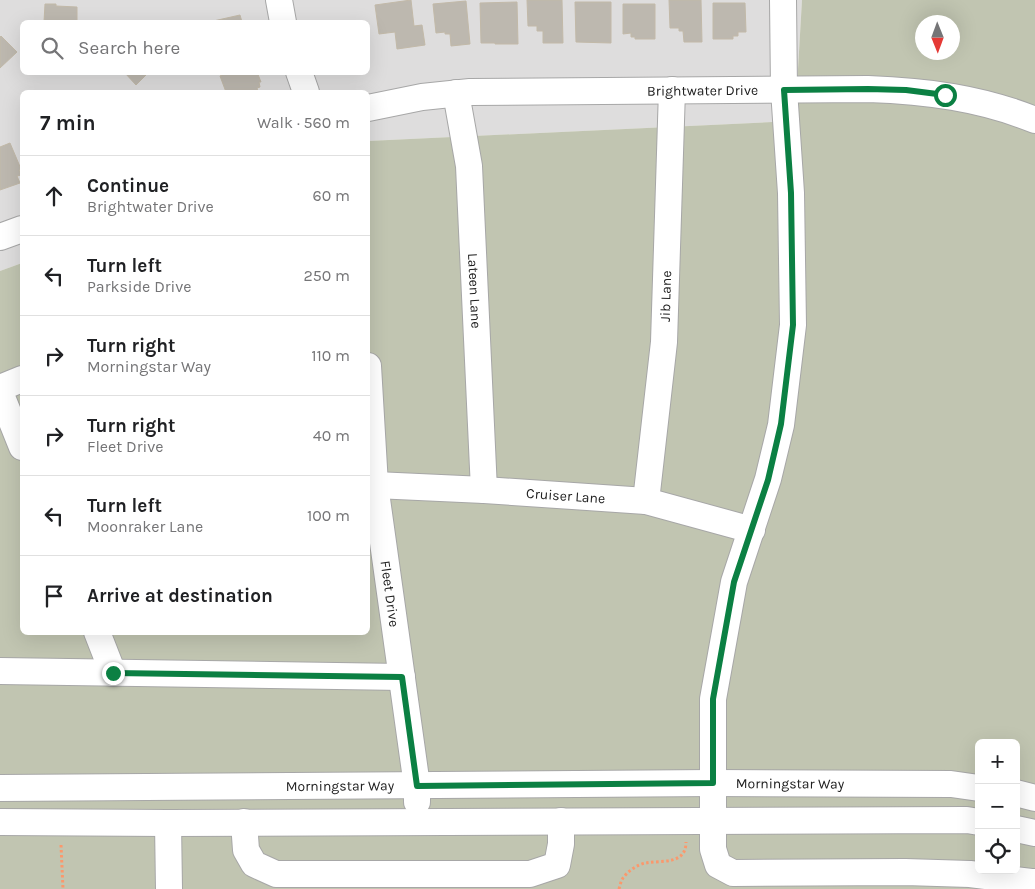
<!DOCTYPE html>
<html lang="en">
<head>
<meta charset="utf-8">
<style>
  :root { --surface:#fff; --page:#f2f2f2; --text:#202124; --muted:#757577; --line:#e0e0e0 }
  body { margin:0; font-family:Karla,sans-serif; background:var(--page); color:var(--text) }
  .controls { position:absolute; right:15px; bottom:15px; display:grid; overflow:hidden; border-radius:8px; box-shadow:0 5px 20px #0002 }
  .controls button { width:45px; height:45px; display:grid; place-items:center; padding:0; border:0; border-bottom:1px solid var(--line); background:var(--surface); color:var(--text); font:25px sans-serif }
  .compass { position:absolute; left:915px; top:15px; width:45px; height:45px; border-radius:50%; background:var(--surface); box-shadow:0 5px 20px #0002; rotate:179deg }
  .stop { position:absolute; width:15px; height:15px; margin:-11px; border:4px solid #0b8043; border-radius:50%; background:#fff }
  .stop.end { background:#0b8043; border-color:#fff; box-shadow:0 1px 5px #0008 }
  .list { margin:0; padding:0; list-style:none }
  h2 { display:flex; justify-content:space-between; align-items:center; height:65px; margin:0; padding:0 20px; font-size:21px }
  h2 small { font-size:16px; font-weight:400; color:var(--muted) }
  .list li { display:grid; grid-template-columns:32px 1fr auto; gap:15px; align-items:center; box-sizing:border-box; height:80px; padding:0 20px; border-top:1px solid var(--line) }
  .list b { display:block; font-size:19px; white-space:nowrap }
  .list p { margin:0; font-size:16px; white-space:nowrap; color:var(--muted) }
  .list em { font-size:16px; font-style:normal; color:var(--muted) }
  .icon { flex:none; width:28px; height:28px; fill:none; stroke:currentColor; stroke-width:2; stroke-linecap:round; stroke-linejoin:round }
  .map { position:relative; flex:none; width:1035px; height:889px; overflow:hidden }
  .search { position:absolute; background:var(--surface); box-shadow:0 5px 20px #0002; left:20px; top:20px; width:350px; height:55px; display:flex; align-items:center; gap:12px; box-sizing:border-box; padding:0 18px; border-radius:8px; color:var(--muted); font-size:19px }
  .panel { position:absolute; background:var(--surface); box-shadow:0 5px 20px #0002; left:20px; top:90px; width:350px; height:545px; border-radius:8px }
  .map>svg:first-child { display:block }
  .residential { fill:#dedddd; fill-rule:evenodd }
  .construction { fill:#c1c5b1; fill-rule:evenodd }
  .building { fill:#bdb8af; stroke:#c2b9a8 }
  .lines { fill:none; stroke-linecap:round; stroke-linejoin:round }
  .minor-casing { stroke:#a7a7a7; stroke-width:28 }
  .path { stroke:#fb986c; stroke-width:3; stroke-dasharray:2.5 2.5; stroke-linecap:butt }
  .minor { stroke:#fff; stroke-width:26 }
  .route { stroke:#0b8043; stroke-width:6 }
  .labels { text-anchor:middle; stroke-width:4; stroke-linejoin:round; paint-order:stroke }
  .street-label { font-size:14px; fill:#202020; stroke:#fff }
</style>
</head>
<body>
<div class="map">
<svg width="1035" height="889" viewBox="0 0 1035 889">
  <rect width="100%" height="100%" fill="#f0efe6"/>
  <path class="residential" d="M0 0H802L795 121 368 141V92H22V263L0 271ZM22 22H368V72H22Z"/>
  <path class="construction" d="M802 0H1035V889H0V271L22 263V632H368V141L795 121ZM922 22H952V52H922ZM979 743H1016V870H979Z"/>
  <path class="building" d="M411 0 414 26 422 25 425 45 397 49 395 32 379 34 375 5Z
    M527 0H562L563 43H543V31H537V26H528Z
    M669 0H701L702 42H684L683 31H679V28H670Z
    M466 1 470 44 451 46 450 34H445V32L436 33 433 4Z
    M517 2 518 44H495V43H481L480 3Z
    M575 2H611V43L576 42Z
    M713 3H745L746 32H738V36H733V39H713Z
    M45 4H56V6L77 7V21H85V22H44Z
    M623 4H655V39H635V37H631V33L623 34Z
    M240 15 242 22H209Z
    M1 36 17 52 0 68V37Z
    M123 72H149L136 85 125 73 124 74Z
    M229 72H257L261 82H259L260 87 257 88 258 92H226L220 76Z
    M10 143 21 169 19 170 21 175 17 176 20 183 0 190V147Z"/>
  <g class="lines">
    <defs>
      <g id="minor">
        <path d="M279 0 283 22"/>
        <path d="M783 0 784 90 791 193 793 325 781 425 768 479 734 582 713 699V849L718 865 733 873 905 872 970 874 1031 882H1035"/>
        <path d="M299 72 306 92"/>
        <path id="s1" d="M456 93 469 166 484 490"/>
        <path id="s2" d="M368 108 422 97 470 92 868 89C926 91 981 98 1035 120"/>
        <path d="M0 237 22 229"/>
        <path id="s3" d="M368 366 375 485 417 786V802"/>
        <path d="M0 388 22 379"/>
        <path d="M0 392 22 447"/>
        <path id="s4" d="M375 485 484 490 646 501 752 530"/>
        <path id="s5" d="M646 501 664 342 672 90"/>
        <path d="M97 632 113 673"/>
        <path d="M0 671 402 677"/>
        <path id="s6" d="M0 788 713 783 951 784 979 788"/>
        <path d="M1016 793 1035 798"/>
        <path d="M0 822 168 823 967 820 979 822"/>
        <path d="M244 822 246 850 254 864 276 874H530L557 865 561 844V821"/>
        <path d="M168 823 169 889"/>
        <path d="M1016 829 1035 833"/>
      </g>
    </defs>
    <use href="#minor" class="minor-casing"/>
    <path class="path" d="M61 845 63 889
      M619 889C620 885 621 881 623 878 628 871 638 864 646 863 662 860 686 865 686 842"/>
    <use href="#minor" class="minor"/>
  </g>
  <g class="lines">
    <path class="route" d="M113 673 402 677 417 786 713 783V699L734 582 768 480 781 424 793 325 791 193 784 90 868 89 906 90 945 95"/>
  </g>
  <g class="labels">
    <g class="street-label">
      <text dy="5" stroke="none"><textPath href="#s2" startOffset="336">Brightwater Drive</textPath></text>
      <text dy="5" stroke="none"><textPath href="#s1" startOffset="199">Lateen Lane</textPath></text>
      <text dy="5" stroke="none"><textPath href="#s5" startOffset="206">Jib Lane</textPath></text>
      <text dy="5" stroke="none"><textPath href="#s4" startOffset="191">Cruiser Lane</textPath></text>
      <text dy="5" stroke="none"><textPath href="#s3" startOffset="229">Fleet Drive</textPath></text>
      <text dy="5" stroke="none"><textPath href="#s6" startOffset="790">Morningstar Way</textPath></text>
      <text dy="5" stroke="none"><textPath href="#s6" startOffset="340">Morningstar Way</textPath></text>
    </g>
  </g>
</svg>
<div class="controls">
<button>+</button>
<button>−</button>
<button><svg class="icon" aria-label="locate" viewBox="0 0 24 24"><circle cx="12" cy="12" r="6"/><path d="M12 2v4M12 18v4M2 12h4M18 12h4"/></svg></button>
</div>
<svg class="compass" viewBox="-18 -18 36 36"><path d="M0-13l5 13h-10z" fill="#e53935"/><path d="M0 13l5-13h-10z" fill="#757577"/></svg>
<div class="stop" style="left:945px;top:95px"></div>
<div class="stop end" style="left:113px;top:673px"></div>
<div class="search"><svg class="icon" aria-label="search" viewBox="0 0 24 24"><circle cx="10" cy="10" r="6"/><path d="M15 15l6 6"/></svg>Search here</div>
<section class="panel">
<h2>7 min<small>Walk · 560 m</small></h2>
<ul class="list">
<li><svg class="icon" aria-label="ahead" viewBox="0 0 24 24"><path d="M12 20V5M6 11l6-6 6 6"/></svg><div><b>Continue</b><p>Brightwater Drive</p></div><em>60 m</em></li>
<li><svg class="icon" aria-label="left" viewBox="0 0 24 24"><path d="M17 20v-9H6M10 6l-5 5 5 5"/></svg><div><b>Turn left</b><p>Parkside Drive</p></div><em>250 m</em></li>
<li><svg class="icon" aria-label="right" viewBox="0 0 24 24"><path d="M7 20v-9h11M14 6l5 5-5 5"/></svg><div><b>Turn right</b><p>Morningstar Way</p></div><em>110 m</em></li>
<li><svg class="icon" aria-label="right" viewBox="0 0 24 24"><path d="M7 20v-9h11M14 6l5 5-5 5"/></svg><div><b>Turn right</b><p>Fleet Drive</p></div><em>40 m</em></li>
<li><svg class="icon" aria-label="left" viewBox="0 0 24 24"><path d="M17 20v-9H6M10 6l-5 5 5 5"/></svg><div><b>Turn left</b><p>Moonraker Lane</p></div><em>100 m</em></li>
<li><svg class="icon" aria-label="arrive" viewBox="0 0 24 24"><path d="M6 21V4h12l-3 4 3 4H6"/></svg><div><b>Arrive at destination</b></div></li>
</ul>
</section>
</div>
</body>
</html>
